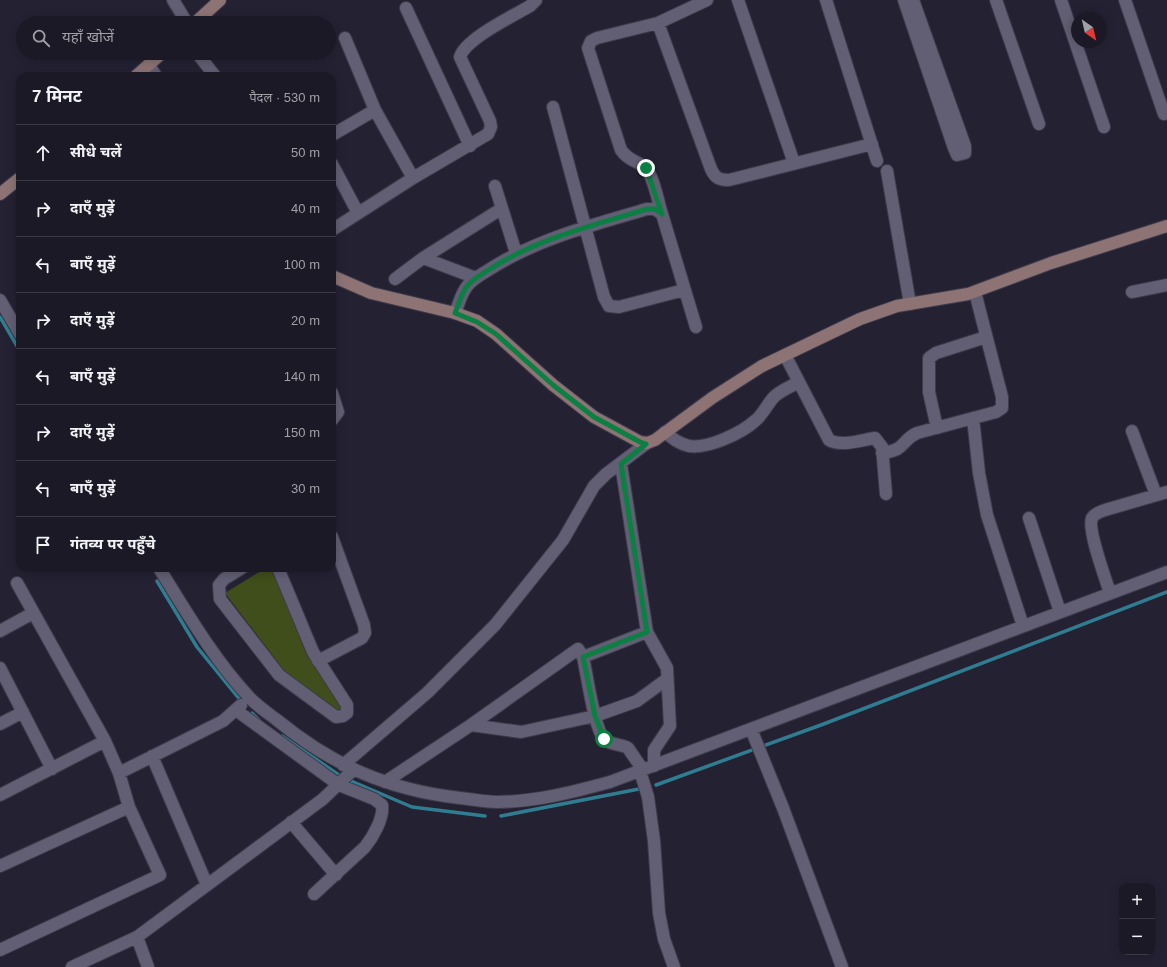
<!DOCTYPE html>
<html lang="hi">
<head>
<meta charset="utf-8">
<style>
  :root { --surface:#1b1926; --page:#24222e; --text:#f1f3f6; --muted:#a0a0a7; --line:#393843 }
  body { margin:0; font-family:Arial,"Noto Sans Devanagari",sans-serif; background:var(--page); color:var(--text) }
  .controls { position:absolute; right:12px; bottom:12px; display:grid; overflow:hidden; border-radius:8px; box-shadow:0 2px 10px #0003 }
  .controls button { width:36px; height:36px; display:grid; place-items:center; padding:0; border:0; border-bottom:1px solid var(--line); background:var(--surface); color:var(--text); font:20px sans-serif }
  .compass { position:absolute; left:1071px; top:12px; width:36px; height:36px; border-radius:50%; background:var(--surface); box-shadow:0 2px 10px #0003; rotate:146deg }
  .stop { position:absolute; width:12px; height:12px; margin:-9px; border:3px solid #0b8043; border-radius:50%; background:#fff }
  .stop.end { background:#0b8043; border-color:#fff; box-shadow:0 1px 4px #0008 }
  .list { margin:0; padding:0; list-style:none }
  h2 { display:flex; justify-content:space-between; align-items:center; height:52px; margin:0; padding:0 16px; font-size:17px }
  h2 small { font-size:13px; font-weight:400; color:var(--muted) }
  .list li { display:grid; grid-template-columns:26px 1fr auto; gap:12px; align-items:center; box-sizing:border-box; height:56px; padding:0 16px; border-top:1px solid var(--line) }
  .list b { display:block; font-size:15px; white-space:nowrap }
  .list em { font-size:13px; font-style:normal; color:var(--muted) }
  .icon { flex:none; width:22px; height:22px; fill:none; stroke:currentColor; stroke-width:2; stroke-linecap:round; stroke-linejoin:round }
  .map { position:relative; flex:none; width:1167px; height:967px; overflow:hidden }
  .search { position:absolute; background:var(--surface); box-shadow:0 2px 10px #0003; left:16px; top:16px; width:320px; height:44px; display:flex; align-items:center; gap:10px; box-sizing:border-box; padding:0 14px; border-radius:22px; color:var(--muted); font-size:15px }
  .panel { position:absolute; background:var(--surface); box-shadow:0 2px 10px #0003; left:16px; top:72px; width:320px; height:500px; border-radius:12px }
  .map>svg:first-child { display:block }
  .green { fill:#3f4e1b }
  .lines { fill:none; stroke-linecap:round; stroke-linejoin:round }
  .stream { stroke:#307d91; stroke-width:3.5 }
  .street-casing { stroke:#3e3c4b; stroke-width:14 }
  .secondary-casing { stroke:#3e3c4b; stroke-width:14 }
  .street { stroke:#625f74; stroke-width:12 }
  .secondary { stroke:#8d7374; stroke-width:12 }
  .route { stroke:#0b8043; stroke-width:5 }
</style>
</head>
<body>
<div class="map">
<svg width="1167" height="967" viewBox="0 0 1167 967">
  <rect width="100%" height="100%" fill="#242133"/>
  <path class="green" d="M266 568H271L307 655 343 707 335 712 286 673 225 593Z"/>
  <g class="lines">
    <path class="stream" d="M0 317 20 351
      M157 581 197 647 241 701
      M252 713 259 720
      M282 736 339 775
      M351 781 412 807 485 816
      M656 785 821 725 1167 592
      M501 816 639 789"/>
    <defs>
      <path id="street" d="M173 0 187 23
        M738 0 794 163
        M826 0 877 161
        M904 0 954 148 957 155 965 153V146L913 0
        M996 0 1039 124
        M1061 0 1104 127
        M1125 0 1164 114
        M406 8 470 146
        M658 23 711 169C715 178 719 180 729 180L872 144
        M345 38 375 110
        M197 53 215 76
        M149 65 156 76
        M553 107 604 297 609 306 619 307 684 290
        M332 135 375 110 413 178
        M332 164 358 213
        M887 171 910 304
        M495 186 516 253
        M662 214C658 202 654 177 646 169 639 160 630 163 621 150L588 48 591 41 597 38 658 23 707 0
        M332 230 413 178 488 134 491 127 490 121 460 57C465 39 513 16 530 6L536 0
        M423 258 476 278
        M395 279 423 258 501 209
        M1132 292 1167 285
        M0 300 20 334
        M455 313C459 304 461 293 468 285 474 278 482 274 490 269 537 239 593 225 647 209H655L662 214 696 327
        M785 355 829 440C842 447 861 440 875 438L882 447 886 494
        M332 393 338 412 332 420
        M973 418 979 473 987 515 1023 626
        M937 428 929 392V358L936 353 986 337
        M1132 431 1156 495
        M665 432C672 438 679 444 689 446 708 449 742 433 756 420 763 414 767 405 773 398 779 391 790 387 799 382
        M882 453C907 450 900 441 917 433L996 412 1002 408V397L975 292
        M621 464 647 632 667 668 670 726 654 750V766
        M1029 518 1060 612
        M159 568C187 613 213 658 249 697 257 706 268 713 277 720 333 766 389 790 460 798 472 799 485 802 497 802 535 802 573 792 610 782L1167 572
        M242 568 224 579 219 585 220 599 279 675 336 717 343 716 347 713V705L313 652 278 568
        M1110 593C1106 580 1087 529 1092 518 1095 513 1100 512 1105 510L1167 492
        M0 631 33 613
        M583 657 647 632
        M318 661 362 638 365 633 364 625 332 537
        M0 668 52 769
        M236 710 339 785 374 799 382 805C384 818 373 837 365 847L314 894
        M0 724 23 712
        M471 725 521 732 595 716 637 701 667 679
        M751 729 783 808 842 967
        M152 756 207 885
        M343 765 427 693 495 625 563 540 594 486 606 474 647 443
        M640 771 648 797 654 841 659 913 664 939 674 967
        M119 773 223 721 241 705
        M385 782 471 725 578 649 583 657C587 673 594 730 605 740 611 745 622 744 628 748L643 770
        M0 795 105 741
        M291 822 336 875
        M0 866 129 807
        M137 937 148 967
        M0 950 160 875 129 807 119 773 105 741 17 583
        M72 967 137 937 323 799 353 770"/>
      <path id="secondary" d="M195 23 220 0
        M136 76 162 53
        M0 194 20 178
        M332 276 371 293 455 313 477 321 496 334 553 385 594 417 640 442 647 443 655 440 712 398 762 366 860 319 897 306 968 294 1051 263 1167 226"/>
    </defs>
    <use href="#street" class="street-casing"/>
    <use href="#secondary" class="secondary-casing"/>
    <use href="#street" class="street"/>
    <use href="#secondary" class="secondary"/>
  </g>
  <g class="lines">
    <path class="route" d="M604 739 595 716 583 657 647 632 621 464 646 444 640 442 594 417 553 385 496 334 477 322 455 313C459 304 461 293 468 285 474 278 482 274 490 269 537 239 593 225 647 209H655L662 214 646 168"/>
  </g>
</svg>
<div class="controls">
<button>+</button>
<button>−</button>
</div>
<svg class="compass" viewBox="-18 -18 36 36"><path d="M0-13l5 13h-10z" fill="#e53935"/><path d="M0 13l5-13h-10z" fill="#a0a0a7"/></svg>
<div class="stop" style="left:604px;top:739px"></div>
<div class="stop end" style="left:646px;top:168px"></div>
<div class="search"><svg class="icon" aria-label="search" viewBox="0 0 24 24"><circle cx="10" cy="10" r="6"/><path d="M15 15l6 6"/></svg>यहाँ खोजें</div>
<section class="panel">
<h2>7 मिनट<small>पैदल · 530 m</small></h2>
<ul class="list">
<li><svg class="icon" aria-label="ahead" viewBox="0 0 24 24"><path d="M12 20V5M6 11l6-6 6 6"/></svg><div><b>सीधे चलें</b></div><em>50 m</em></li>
<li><svg class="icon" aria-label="right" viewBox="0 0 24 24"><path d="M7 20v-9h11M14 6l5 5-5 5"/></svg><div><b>दाएँ मुड़ें</b></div><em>40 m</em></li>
<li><svg class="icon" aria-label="left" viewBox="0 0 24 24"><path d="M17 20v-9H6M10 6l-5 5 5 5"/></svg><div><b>बाएँ मुड़ें</b></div><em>100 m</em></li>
<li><svg class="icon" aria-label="right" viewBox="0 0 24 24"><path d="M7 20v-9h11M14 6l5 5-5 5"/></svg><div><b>दाएँ मुड़ें</b></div><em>20 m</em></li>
<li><svg class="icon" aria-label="left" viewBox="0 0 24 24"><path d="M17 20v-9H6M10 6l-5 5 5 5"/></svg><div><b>बाएँ मुड़ें</b></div><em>140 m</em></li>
<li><svg class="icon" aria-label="right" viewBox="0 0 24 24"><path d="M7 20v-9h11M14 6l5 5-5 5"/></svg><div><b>दाएँ मुड़ें</b></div><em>150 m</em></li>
<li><svg class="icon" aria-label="left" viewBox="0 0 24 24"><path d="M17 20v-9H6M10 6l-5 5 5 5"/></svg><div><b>बाएँ मुड़ें</b></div><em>30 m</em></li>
<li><svg class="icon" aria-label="arrive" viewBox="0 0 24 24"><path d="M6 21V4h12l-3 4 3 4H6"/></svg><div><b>गंतव्य पर पहुँचे</b></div></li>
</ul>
</section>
</div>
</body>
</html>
